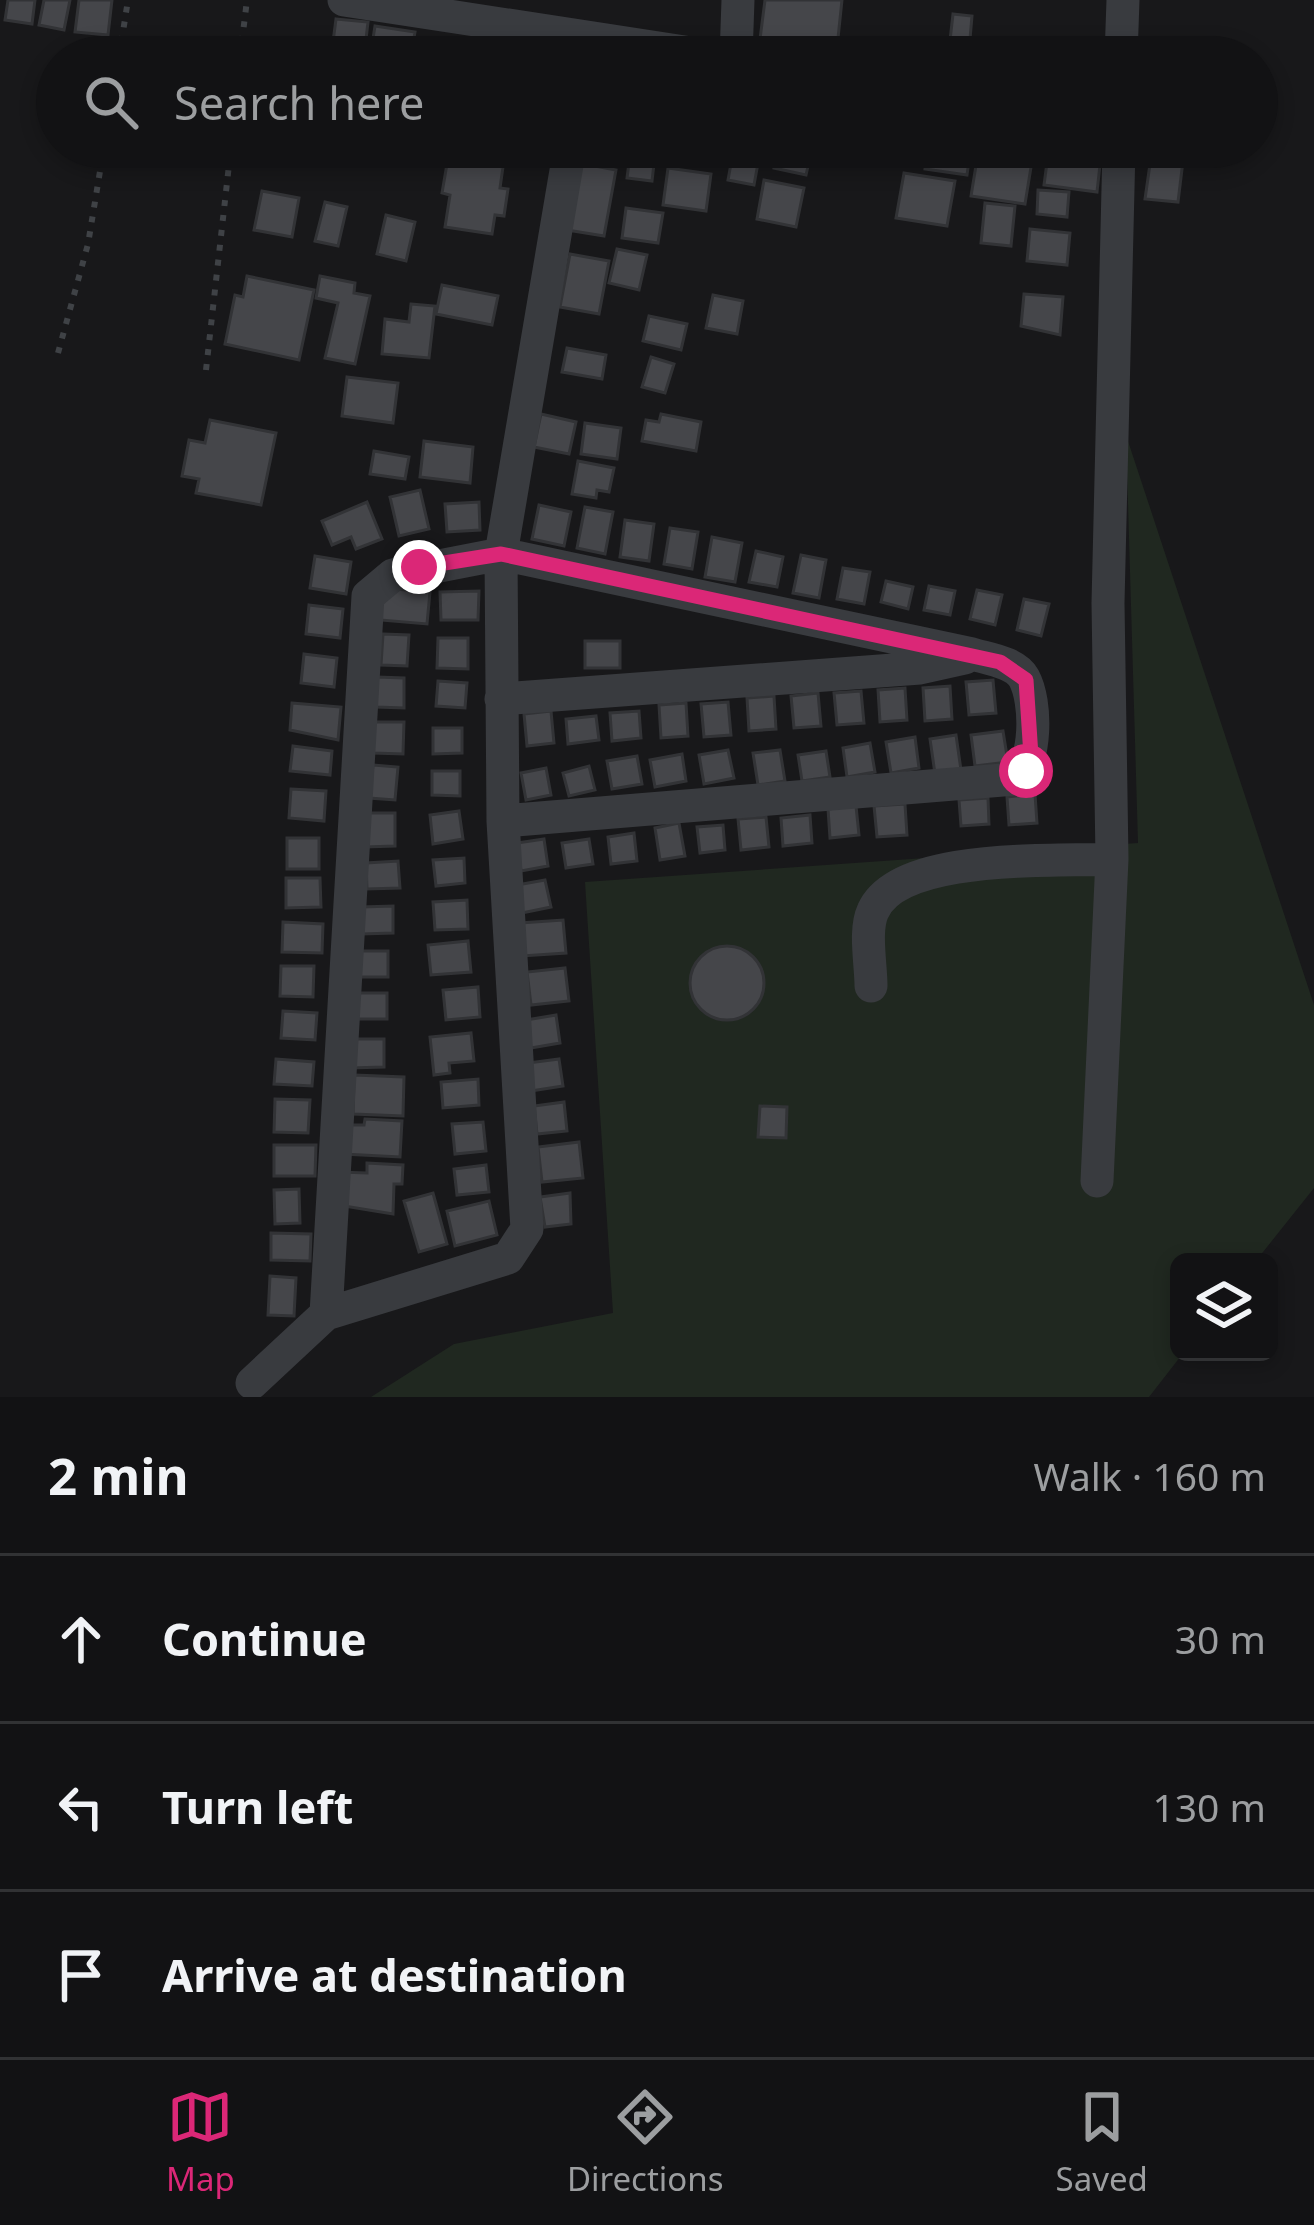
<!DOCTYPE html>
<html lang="en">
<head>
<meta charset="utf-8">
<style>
  :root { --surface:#121214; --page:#1f2022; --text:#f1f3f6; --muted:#9c9ea0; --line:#313234; --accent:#db2777 }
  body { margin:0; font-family:"Noto Sans",sans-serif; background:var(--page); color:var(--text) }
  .controls { position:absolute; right:36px; bottom:36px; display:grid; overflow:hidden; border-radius:18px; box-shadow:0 6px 18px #0003 }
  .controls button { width:108px; height:108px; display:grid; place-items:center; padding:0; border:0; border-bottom:3px solid var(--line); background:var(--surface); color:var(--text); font:60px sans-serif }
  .stop { position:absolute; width:36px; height:36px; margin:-27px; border:9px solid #db2777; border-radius:50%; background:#fff }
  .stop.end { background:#db2777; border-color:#fff; box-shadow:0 3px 12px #0008 }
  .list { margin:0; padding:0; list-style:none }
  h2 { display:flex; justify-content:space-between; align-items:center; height:156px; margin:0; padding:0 48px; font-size:51px }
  h2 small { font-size:39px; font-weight:400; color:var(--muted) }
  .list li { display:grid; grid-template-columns:78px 1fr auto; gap:36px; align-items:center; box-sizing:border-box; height:168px; padding:0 48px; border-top:3px solid var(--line) }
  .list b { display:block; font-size:45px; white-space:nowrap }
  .list em { font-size:39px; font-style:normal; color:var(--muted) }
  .icon { flex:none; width:66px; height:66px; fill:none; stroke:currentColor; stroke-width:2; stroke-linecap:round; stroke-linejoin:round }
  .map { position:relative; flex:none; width:1314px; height:1397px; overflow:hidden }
  .search { position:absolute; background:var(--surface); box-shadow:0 6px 18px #0003; left:36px; right:36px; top:36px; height:132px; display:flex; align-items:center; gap:30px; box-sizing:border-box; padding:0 42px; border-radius:66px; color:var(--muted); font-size:45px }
  .sheet { height:660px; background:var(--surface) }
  nav { display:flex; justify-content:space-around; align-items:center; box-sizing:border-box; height:168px; border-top:3px solid var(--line); background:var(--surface); font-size:33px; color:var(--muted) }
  nav a { display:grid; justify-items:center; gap:6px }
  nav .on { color:var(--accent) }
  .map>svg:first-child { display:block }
  .green { fill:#202820 }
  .building { fill:#45464a; stroke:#323336; stroke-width:3 }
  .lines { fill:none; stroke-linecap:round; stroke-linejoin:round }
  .path { stroke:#3f4246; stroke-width:6; stroke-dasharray:6 9; stroke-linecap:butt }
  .minor { stroke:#393b3f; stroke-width:33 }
  .route { stroke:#db2777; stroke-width:15 }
</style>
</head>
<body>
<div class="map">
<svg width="1314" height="1397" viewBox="0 0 1314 1397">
  <rect width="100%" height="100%" fill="#18181a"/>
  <path class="green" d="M1126 435 1314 1005V1188L1255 1262H1179V1352H1184L1149 1397H371L454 1344 613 1313 585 882 1138 843Z"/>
  <path class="building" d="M8 0H35L32 24 5 20Z
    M44 0H70L64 30 39 25Z
    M79 0H112L108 35 75 32Z
    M765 0H842L837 48 760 39Z
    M953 14 972 16 969 51 949 49Z
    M336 19 368 22 364 57H331Z
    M375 26 415 32 411 56 370 57Z
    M583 147H621L618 162 581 156Z
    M631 147H656L652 181 627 178Z
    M734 147H761L754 185 728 180Z
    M779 147 812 149 806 175 774 168Z
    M928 147H971L967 175 925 169Z
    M979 147 1033 155 1025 204 971 196Z
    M1049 147H1102L1097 192 1044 185Z
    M1151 157 1183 161 1178 202 1145 199Z
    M448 158 503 167 500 188 508 189 504 216 495 215 492 234 445 227 450 195 442 193Z
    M579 163 616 170 604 236 567 230Z
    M668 168 711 174 706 211 663 205Z
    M904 173 955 181 947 226 896 218Z
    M764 180 804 188 796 227 757 219Z
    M1038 190 1069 192 1067 217 1037 214Z
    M262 191 299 198 292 237 254 230Z
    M325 202 347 207 338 246 315 241Z
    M985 203 1015 206 1011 246 981 243Z
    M626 208 663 213 658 243 622 238Z
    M386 215 415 222 406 261 377 254Z
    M1030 229 1070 233 1067 265 1027 261Z
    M617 249 647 255 639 290 609 283Z
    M570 254 609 261 599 314 560 307Z
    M247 276 314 290 299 360 225 344 235 295 243 297Z
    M320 276 355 283 354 293 370 296 355 364 325 358 338 303 316 298Z
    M442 285 498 296 492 325 436 314Z
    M1024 294 1063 297 1060 335 1021 326Z
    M713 295 743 301 737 334 706 328Z
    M411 304 435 306 429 358 382 354 385 319 409 322Z
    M649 316 687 324 681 350 643 341Z
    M567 348 606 355 602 379 562 372Z
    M651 357 674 364 665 393 642 387Z
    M347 377 398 383 393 423 342 416Z
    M541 414 576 422 569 454 534 447Z
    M661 414 701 422 696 451 642 441 646 420 659 422Z
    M210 420 276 433 261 505 196 493 199 479 182 476 189 440 205 443Z
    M585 423 621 428 617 459 581 454Z
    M424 441 473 447 470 483 420 477Z
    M374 451 409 457 405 479 370 474Z
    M578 461 614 468 609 492 597 490 596 498 572 494Z
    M420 490 429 529 399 536 390 497Z
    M367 502 382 539 356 549 351 537 332 545 322 521Z
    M479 502 480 530 447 532 445 504Z
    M539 505 571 512 564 546 532 539Z
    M585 507 613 512 605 554 577 548Z
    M625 520 654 524 649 561 620 557Z
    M670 528 698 532 692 569 664 564Z
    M712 537 742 543 735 582 705 577Z
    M756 551 783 557 777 587 749 582Z
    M801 555 826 560 819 598 793 593Z
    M315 556 351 562 346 594 310 588Z
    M843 568 870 572 864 604 837 599Z
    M886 581 913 587 908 609 881 602Z
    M929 586 955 591 950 615 924 610Z
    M383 588 430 592 427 624 380 620Z
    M977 590 1002 595 995 625 970 619Z
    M479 591 478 620H441L440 592Z
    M1024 599 1049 604 1041 636 1017 630Z
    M309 605 343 609 340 638 306 634Z
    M383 634 409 635 407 666 381 665Z
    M438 638H468V669L437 668Z
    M585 641H620V668H585Z
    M304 654 337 658 334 687 301 683Z
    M377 677 404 678V708L376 707Z
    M993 680 996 713 969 715 966 682Z
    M438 681 467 683 465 708 436 706Z
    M950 686 952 719 925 721 923 688Z
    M905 688 907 720 880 722 878 690Z
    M861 691 864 723 837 725 834 693Z
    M818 693 821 726 794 728 791 696Z
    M774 696 776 729 749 731 747 698Z
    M728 702 731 735 704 737 701 704Z
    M292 703 341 707 338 740 290 730Z
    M686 703 688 736 661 738 659 705Z
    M551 711 554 743 527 746 524 714Z
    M639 711 641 738 612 741 610 713Z
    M596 716 599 740 568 744 566 719Z
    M374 722H404L403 754 373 753Z
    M433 728H462V753L433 754Z
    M1003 731 1008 762 975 766 971 735Z
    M956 735 961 770 935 774 930 739Z
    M915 737 919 768 891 773 886 742Z
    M870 743 875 772 847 777 843 748Z
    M293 746 332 751 330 775 290 771Z
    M728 750 734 778 704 784 699 755Z
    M780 750 785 781 758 785 753 753Z
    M826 751 830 777 802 781 798 755Z
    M682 754 686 781 655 787 650 760Z
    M637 756 642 784 612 789 607 761Z
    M373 765 398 767 395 800 369 798Z
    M589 766 595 790 569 796 563 773Z
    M546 768 551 795 526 800 521 773Z
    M432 771H460V796L432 795Z
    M291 789 326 791 324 821 289 818Z
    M1035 794 1037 823 1009 825 1007 797Z
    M988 798 989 824 961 826 959 800Z
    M905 804 907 835 877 837 874 806Z
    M856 806 859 835 830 838 828 809Z
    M459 811 463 839 433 844 430 815Z
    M364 813H395V846L365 847Z
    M810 815 812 843 783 846 781 818Z
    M766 817 769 847 741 850 738 819Z
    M679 823 685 856 660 860 655 828Z
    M723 825 725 850 700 853 697 827Z
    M634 833 637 861 611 864 608 837Z
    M287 838H319V869H287Z
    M544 839 548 866 521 871 517 843Z
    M589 839 593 864 566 868 562 843Z
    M464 858 465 883 436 886 433 860Z
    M398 861 400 888 367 889 366 863Z
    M286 878H320L321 907 286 908Z
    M545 880 551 907 522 913 517 885Z
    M467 900 468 929 435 930 433 902Z
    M393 906V933L362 934 361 907Z
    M563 920 566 953 522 956 520 923Z
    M283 922 323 924 322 953 282 952Z
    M468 941 471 972 431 975 428 945Z
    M690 983a37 37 0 1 1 74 0a37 37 0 1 1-74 0Z
    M359 951H388V977H359Z
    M281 966H314L313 997 280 996Z
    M565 968 569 1001 531 1005 527 972Z
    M478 987 480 1017 446 1020 443 990Z
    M355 993H387V1019H354Z
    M283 1011 317 1013 315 1040 281 1038Z
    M556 1015 560 1043 531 1048 526 1020Z
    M471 1033 474 1061 449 1063 450 1073 434 1075 430 1037Z
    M350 1039H384V1067L350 1068Z
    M276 1059 314 1062 312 1086 274 1084Z
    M559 1059 563 1086 531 1091 528 1063Z
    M354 1075 404 1077 403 1116 353 1114Z
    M478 1079 479 1105 443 1108 441 1082Z
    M275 1099 310 1100 308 1133 274 1132Z
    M564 1102 567 1131 537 1134 534 1106Z
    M760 1106 787 1107 786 1138 758 1137Z
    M365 1119 402 1121 400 1157 343 1154 345 1125H364Z
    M483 1122 486 1151 455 1154 452 1124Z
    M579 1142 583 1178 542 1182 538 1147Z
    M274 1145H316L315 1176H274Z
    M367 1163 403 1165 402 1184H394L393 1214 338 1205 339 1172 367 1173Z
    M486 1165 489 1192 457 1195 454 1169Z
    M299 1189 300 1223 275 1224 274 1190Z
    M433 1193 447 1244 419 1252 404 1201Z
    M570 1193 571 1224 545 1227 540 1197Z
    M489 1201 497 1235 455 1246 447 1211Z
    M271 1233 311 1234 310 1261 271 1260Z
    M270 1276 296 1278 294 1316 268 1315Z"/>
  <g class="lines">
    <path class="path" d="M119 57 128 0
      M240 57 247 0
      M58 353 88 244 104 147
      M206 370 231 147"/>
    <path class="minor" d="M344 0 717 57
      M736 57 738 0
      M1121 57 1123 0
      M501 699 920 668 965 658
      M871 986C871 964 864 930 873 911 899 852 1055 862 1112 859
      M1097 1181 1112 859 1108 603 1119 147
      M326 1314 368 596 393 575 501 554 972 654C988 659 1015 662 1024 678 1037 702 1037 763 1015 779L503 821
      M252 1383 326 1314 508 1258 527 1229 503 821 501 554 570 147"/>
  </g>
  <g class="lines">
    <path class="route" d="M419 567 501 554 1000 662 1026 680 1031 756 1026 771"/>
  </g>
</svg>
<div class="controls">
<button><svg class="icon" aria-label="layers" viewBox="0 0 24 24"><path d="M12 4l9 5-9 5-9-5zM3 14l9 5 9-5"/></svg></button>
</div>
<div class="stop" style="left:1026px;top:771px"></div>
<div class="stop end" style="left:419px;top:567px"></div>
<div class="search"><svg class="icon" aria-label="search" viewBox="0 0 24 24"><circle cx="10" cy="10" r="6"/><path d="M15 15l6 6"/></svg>Search here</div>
</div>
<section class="sheet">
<h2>2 min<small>Walk · 160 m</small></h2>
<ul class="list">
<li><svg class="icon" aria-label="ahead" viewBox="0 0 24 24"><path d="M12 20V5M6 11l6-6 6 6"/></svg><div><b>Continue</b></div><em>30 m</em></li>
<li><svg class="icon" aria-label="left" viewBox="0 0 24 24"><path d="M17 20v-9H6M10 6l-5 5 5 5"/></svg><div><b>Turn left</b></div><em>130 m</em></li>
<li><svg class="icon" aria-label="arrive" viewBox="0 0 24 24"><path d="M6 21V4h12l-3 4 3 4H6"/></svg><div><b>Arrive at destination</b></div></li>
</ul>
</section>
<nav>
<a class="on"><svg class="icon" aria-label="map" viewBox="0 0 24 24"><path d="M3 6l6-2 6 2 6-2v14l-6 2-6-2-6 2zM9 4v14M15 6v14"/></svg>Map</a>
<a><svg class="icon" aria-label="directions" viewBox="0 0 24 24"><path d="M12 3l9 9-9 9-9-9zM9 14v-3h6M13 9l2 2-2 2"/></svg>Directions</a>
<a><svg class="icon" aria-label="saved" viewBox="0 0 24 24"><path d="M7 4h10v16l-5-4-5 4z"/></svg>Saved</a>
</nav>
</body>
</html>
